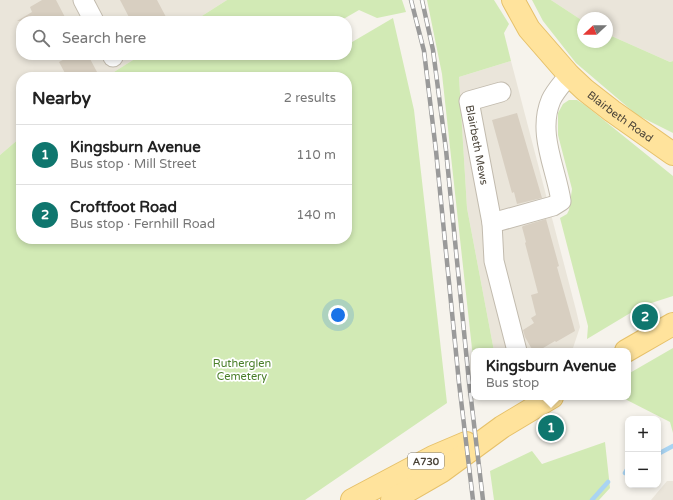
<!DOCTYPE html>
<html lang="en">
<head>
<meta charset="utf-8">
<style>
  :root { --surface:#fff; --page:#f2f2f2; --text:#222; --muted:#767676; --line:#e0e0e0; --accent:#0f766e }
  body { margin:0; font-family:"Varela Round",sans-serif; background:var(--page); color:var(--text) }
  .controls { position:absolute; right:12px; bottom:12px; display:grid; overflow:hidden; border-radius:8px; box-shadow:0 2px 6px #0003 }
  .controls button { width:36px; height:36px; display:grid; place-items:center; padding:0; border:0; border-bottom:1px solid var(--line); background:var(--surface); color:var(--text); font:20px sans-serif }
  .compass { position:absolute; left:577px; top:12px; width:36px; height:36px; border-radius:50%; background:var(--surface); box-shadow:0 2px 6px #0003; rotate:248deg }
  .you { position:absolute; left:338px; top:315px; width:14px; height:14px; margin:-10px; border:3px solid #fff; border-radius:50%; background:#1a73e8; box-shadow:0 0 0 6px #1a73e833 }
  .badge { display:grid; place-items:center; width:26px; height:26px; border-radius:50%; background:var(--accent); color:#fff; font-size:13px; font-weight:700 }
  .pin { position:absolute; translate:-50% -50%; border:2px solid #fff; box-shadow:0 1px 4px #0006 }
  .popup { position:absolute; left:471px; top:348px; width:160px; height:52px; box-sizing:border-box; display:grid; place-content:center; border-radius:8px; background:var(--surface); filter:drop-shadow(0 1px 3px #0005); font-size:13px; white-space:nowrap; color:var(--muted) }
  .popup b { font-size:15px; color:var(--text) }
  .popup::after { content:''; position:absolute; left:50%; top:100%; margin-left:-8px; border:8px solid transparent; border-top-color:var(--surface) }
  .list { margin:0; padding:0; list-style:none }
  h2 { display:flex; justify-content:space-between; align-items:center; height:52px; margin:0; padding:0 16px; font-size:17px }
  h2 small { font-size:13px; font-weight:400; color:var(--muted) }
  .list li { display:grid; grid-template-columns:26px 1fr auto; gap:12px; align-items:center; box-sizing:border-box; height:60px; padding:0 16px; border-top:1px solid var(--line) }
  .list b { display:block; font-size:15px; white-space:nowrap }
  .list p { margin:0; font-size:13px; white-space:nowrap; color:var(--muted) }
  .list em { font-size:13px; font-style:normal; color:var(--muted) }
  .icon { flex:none; width:22px; height:22px; fill:none; stroke:currentColor; stroke-width:2; stroke-linecap:round; stroke-linejoin:round }
  .map { position:relative; flex:none; width:673px; height:500px; overflow:hidden }
  .search { position:absolute; background:var(--surface); box-shadow:0 2px 6px #0003; left:16px; top:16px; width:336px; height:44px; display:flex; align-items:center; gap:10px; box-sizing:border-box; padding:0 14px; border-radius:16px; color:var(--muted); font-size:15px }
  .panel { position:absolute; background:var(--surface); box-shadow:0 2px 6px #0003; left:16px; top:72px; width:336px; height:172px; border-radius:16px }
  .map>svg:first-child { display:block }
  .residential { fill:#eae5da }
  .green { fill:#d2eab5 }
  .lines { fill:none; stroke-linecap:round; stroke-linejoin:round }
  .stream { stroke:#a9d4f2; stroke-width:4.5 }
  .building { fill:#d8cfc1 }
  .minor-casing { stroke:#c2bbae; stroke-width:21 }
  .major-casing { stroke:#e6c16a; stroke-width:24 }
  .minor { stroke:#fff; stroke-width:19 }
  .major { stroke:#ffe39c; stroke-width:22 }
  .rail-casing { stroke:#9a9a9a; stroke-width:4.5 }
  .rail { stroke:#fff; stroke-width:3; stroke-dasharray:9; stroke-linecap:butt }
  .labels { text-anchor:middle; stroke-width:3.5; stroke-linejoin:round; paint-order:stroke }
  .shield { fill:#fff; stroke:#817c74; stroke-width:1 }
  .shield-label { font-size:10px; font-weight:bold; fill:#4b4439 }
  .street-label { font-size:11px; fill:#4b4439; stroke:#fff }
  .park-label { font-size:11px; fill:#4a7f2a; stroke:#fff }
</style>
</head>
<body>
<div class="map">
<svg width="673" height="500" viewBox="0 0 673 500">
  <rect width="100%" height="100%" fill="#f6f3ec"/>
  <path class="residential" d="M0 0H227L194 21H21V55H141L106 77H21V137L0 155Z
    M551 0H673V61L670 62 607 34V18H583V21Z
    M511 61 576 310 580 327 572 351H494L467 208 459 77Z
    M667 481H673V500H651Z"/>
  <path class="green" d="M227 0H402L406 12 377 18 359 10 340 21H194Z
    M427 0H494L509 24 504 33 511 61 459 77 467 208 494 351H474V367L442 74Z
    M532 0H551L583 21V42H607V34L670 62 673 61V133L637 115 576 63 543 21Z
    M393 18 414 110 447 403 305 500H0V155L21 137V239H347V77H106L141 55H347V45Z
    M569 100H577L585 105 673 176V296L642 306 587 339 588 326 560 218 567 214 569 210 572 189 558 135V113L563 104Z
    M673 348V433L670 422 621 397H628V374Z
    M605 442 610 488 599 500H494L490 471 532 451 542 464Z"/>
  <g class="lines">
    <path class="stream" d="M658 454 673 446
      M625 473 628 468
      M592 500 608 482"/>
  </g>
  <path class="building" d="M42 0H56L67 21H17L32 12 30 7Z
    M120 0H157L166 17 159 21H131Z
    M72 55H88L97 72 88 77H67L59 62Z
    M517 113 542 198 517 204 514 192 512 193 492 120Z
    M546 219 559 266 557 267 575 331 556 342 555 341 538 351H533L525 337 523 330 534 323 531 318 536 315 531 295 538 293 525 243 526 242 522 227 523 226Z"/>
  <g class="lines">
    <defs>
      <g id="minor">
        <path d="M83 0 94 21"/>
        <path d="M113 55V57"/>
        <path id="s1" d="M501 92 469 101 492 223 494 261 517 351"/>
        <path d="M492 223 553 206 561 201C556 168 537 133 551 100 555 91 563 83 569 75"/>
      </g>
      <g id="major">
        <path id="s2" d="M513 0 529 29 569 75 585 90 612 111 673 154"/>
        <path d="M626 351 673 324"/>
        <path d="M352 500 433 457 466 443"/>
        <path d="M392 500 442 471 502 427 552 397"/>
      </g>
    </defs>
    <use href="#minor" class="minor-casing"/>
    <use href="#major" class="major-casing"/>
    <use href="#minor" class="minor"/>
    <use href="#major" class="major"/>
    <defs>
      <path id="rail" d="M411 0 424 51 436 151 459 383 473 500
        M422 0 433 50 446 150 469 382 483 500"/>
    </defs>
    <use href="#rail" class="rail-casing"/>
    <use href="#rail" class="rail"/>
  </g>
  <g class="labels">
    <rect class="shield" x="408" y="453" width="36" height="16" rx="3"/>
    <g class="shield-label">
      <text x="426" y="465">A730</text>
    </g>
    <g class="street-label">
      <text dy="4" stroke="none"><textPath href="#s2" startOffset="160">Blairbeth Road</textPath></text>
      <text dy="4" stroke="none"><textPath href="#s1" startOffset="78">Blairbeth Mews</textPath></text>
    </g>
    <g class="park-label">
      <text x="242" y="367">Rutherglen<tspan x="242" dy="13">Cemetery</tspan></text>
    </g>
  </g>
</svg>
<div class="controls">
<button>+</button>
<button>−</button>
</div>
<svg class="compass" viewBox="-18 -18 36 36"><path d="M0-13l5 13h-10z" fill="#e53935"/><path d="M0 13l5-13h-10z" fill="#767676"/></svg>
<div class="you"></div>
<div class="pin badge" style="left:551px;top:428px">1</div>
<div class="popup"><b>Kingsburn Avenue</b>Bus stop</div>
<div class="pin badge" style="left:645px;top:317px">2</div>
<div class="search"><svg class="icon" aria-label="search" viewBox="0 0 24 24"><circle cx="10" cy="10" r="6"/><path d="M15 15l6 6"/></svg>Search here</div>
<section class="panel">
<h2>Nearby<small>2 results</small></h2>
<ul class="list">
<li><span class="badge">1</span><div><b>Kingsburn Avenue</b><p>Bus stop · Mill Street</p></div><em>110 m</em></li>
<li><span class="badge">2</span><div><b>Croftfoot Road</b><p>Bus stop · Fernhill Road</p></div><em>140 m</em></li>
</ul>
</section>
</div>
</body>
</html>
